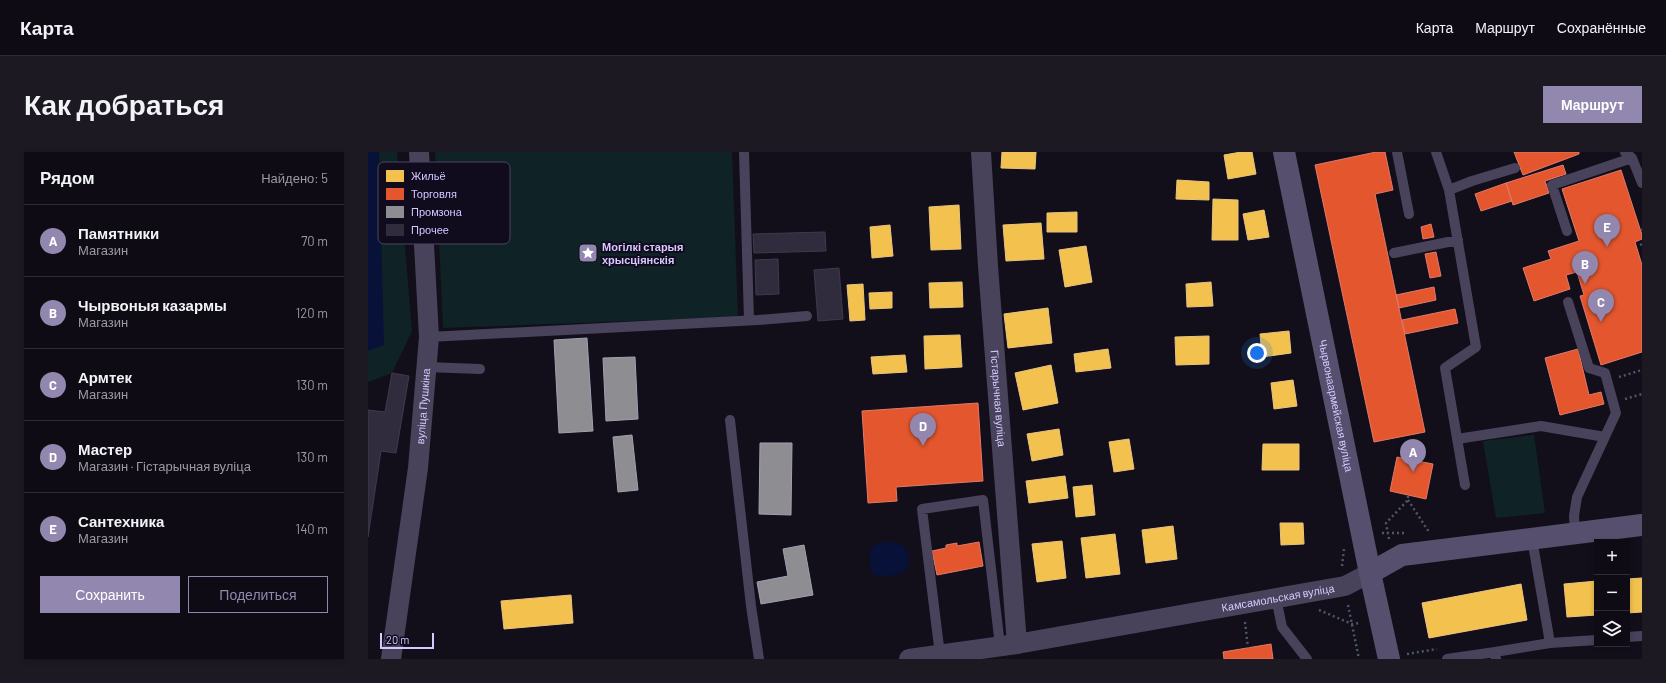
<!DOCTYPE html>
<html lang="ru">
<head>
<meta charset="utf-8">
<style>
  :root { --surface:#0e0b14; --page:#1c1922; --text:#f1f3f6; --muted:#9b9ba0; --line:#2e2b34; --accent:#9287af }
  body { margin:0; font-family:Barlow,sans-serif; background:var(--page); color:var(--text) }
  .controls { position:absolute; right:12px; bottom:12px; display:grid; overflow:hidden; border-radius:0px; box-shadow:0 2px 6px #0003 }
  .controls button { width:36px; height:36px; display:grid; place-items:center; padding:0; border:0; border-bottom:1px solid var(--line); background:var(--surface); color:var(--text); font:20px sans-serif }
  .scale { position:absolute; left:12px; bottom:10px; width:54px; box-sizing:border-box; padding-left:4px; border:2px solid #d7c8ff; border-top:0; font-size:11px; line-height:14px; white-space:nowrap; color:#d7c8ff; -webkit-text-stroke:3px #110b1e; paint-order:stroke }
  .you { position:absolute; left:889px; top:201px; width:14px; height:14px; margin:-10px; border:3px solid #fff; border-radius:50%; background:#1a73e8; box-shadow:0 0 0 6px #1a73e833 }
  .badge { display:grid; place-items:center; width:26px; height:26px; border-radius:50%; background:var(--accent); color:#fff; font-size:13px; font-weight:700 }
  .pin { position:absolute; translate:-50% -33px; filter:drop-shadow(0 1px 2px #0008) }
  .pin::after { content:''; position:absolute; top:21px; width:14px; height:12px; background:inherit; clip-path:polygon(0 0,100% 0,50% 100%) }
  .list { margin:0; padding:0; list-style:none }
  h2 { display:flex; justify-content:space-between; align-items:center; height:52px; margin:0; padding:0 16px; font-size:17px }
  h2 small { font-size:13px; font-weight:400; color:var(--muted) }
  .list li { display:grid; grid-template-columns:26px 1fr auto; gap:12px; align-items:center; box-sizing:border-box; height:72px; padding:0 16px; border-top:1px solid var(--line) }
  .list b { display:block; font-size:15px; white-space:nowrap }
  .list p { margin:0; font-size:13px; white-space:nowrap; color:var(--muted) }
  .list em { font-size:13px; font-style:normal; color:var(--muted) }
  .actions { display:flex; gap:8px; padding:12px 16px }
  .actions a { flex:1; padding:9px 0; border:1px solid var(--accent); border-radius:0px; text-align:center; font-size:14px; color:var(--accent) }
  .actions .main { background:var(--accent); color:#fff }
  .icon { flex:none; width:22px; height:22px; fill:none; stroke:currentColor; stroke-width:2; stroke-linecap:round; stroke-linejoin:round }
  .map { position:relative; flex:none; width:1274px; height:507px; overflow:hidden; border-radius:0px }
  header { display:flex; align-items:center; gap:24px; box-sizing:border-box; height:56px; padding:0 20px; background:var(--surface); border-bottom:1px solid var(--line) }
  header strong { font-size:19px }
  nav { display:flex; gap:22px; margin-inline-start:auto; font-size:14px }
  .intro { display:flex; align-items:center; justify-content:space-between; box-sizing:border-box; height:96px; padding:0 24px }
  h1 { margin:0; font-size:28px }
  .button { padding:10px 18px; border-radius:0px; background:var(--accent); color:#fff; font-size:14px; font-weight:700 }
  main { display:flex; gap:24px; padding:0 24px }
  aside { flex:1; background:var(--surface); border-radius:0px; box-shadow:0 2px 6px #0003 }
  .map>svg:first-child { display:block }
  .green { fill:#0f2226 }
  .water { fill:#081138 }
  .homes { fill:#f2c14e; stroke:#eac383 }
  .shops { fill:#e4572e; stroke:#e0796d }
  .industry { fill:#8d8d92; stroke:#a39fb3 }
  .building { fill:#312c3d; stroke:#40394f }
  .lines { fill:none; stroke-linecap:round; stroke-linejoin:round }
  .path { stroke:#4c5768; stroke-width:2.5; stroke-dasharray:2 3; stroke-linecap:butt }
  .service { stroke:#48435b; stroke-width:10 }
  .minor { stroke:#48435b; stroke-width:20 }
  .secondary { stroke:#56506e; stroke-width:22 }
  .labels { text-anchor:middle; stroke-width:4; stroke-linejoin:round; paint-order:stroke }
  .poi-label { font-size:11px; font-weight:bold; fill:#d7c8ff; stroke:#110b1e; text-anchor:start }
  .street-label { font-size:11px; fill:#d7c8ff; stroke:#110b1e }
  .key { fill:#110b1e; stroke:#4c4462; stroke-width:1 }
  .key-label { font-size:11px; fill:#d7c8ff }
</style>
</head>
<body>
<header>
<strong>Карта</strong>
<nav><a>Карта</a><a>Маршрут</a><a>Сохранённые</a></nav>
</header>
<div class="intro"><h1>Как добраться</h1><a class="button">Маршрут</a></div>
<main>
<aside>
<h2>Рядом<small>Найдено: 5</small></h2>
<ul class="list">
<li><span class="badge">A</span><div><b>Памятники</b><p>Магазин</p></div><em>70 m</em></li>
<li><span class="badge">B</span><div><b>Чырвоныя казармы</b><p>Магазин</p></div><em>120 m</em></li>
<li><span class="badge">C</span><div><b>Армтек</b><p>Магазин</p></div><em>130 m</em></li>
<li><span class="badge">D</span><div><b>Мастер</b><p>Магазин · Гістарычная вуліца</p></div><em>130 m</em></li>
<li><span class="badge">E</span><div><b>Сантехника</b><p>Магазин</p></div><em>140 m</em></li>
</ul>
<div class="actions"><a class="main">Сохранить</a><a>Поделиться</a></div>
</aside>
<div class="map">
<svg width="1274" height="507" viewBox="0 0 1274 507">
  <rect width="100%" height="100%" fill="#120f1a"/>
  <path class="green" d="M0 0H29L44 179 24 221 0 230Z
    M67 0H364L370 165 75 176Z
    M1166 283 1177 361 1128 366 1115 289Z"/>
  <path class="water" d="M0 0H11L16 193 0 199Z
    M516 390C529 390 540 392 541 406 541 410 541 415 538 418 533 424 510 426 504 421 502 413 499 399 507 393 509 392 514 391 516 390Z"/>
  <path class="homes" d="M634 0H668L667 17 633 16Z
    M873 0H884L888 22 860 27 856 3Z
    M809 28 841 30V48L808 47Z
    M845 47 870 48V88H844Z
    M591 53 593 97 563 98 561 55Z
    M896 58 901 85 880 88 875 62Z
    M709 60V80H679V61Z
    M673 71 676 107 638 109 635 73Z
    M522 73 525 104 504 106 502 75Z
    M718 94 724 130 697 135 691 98Z
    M594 130 595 155 562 156 561 131Z
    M843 130 845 154 819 155 818 132Z
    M495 132 497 168 482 169 479 133Z
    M524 140V156L502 157 501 141Z
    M680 156 684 191 640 196 636 162Z
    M921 179 923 201 894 205 892 182Z
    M592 183 594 215 557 217 556 184Z
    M841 184V212L808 213 807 185Z
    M740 197 743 216 708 220 706 202Z
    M537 203 539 220 505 222 503 205Z
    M683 213 690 251 655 258 647 221Z
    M925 228 929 254 906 257 903 231Z
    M691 277 695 303 664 309 659 282Z
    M761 287 766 317 746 320 741 290Z
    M895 292H931V318H894Z
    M697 324 700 346 661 351 658 329Z
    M724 333 727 363 708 365 705 335Z
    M912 371H935L936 392 913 393Z
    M805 374 809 407 778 411 774 378Z
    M747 382 752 422 718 426 713 386Z
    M694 389 698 426 669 430 664 392Z
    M1274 426V460L1259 461V427Z
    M1229 429V463L1199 465 1196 432Z
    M1153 432 1159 468 1061 486 1054 451Z
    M203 443 205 471 136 477 133 449Z"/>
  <path class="shops" d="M1008 0H1017L1025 38 1007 42 1057 280 1006 290 947 13Z
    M1146 0H1211V2L1155 23Z
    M1195 13 1198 22 1177 29 1181 41 1145 53 1138 31Z
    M1253 18 1274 83V87L1267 90 1274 113V200L1233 213 1212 144 1216 143 1209 120 1198 123 1202 137 1166 149 1155 116 1183 107 1180 99 1211 89 1194 37Z
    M1138 31 1144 49 1113 59 1107 42Z
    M1063 72 1066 85 1055 87 1053 75Z
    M1068 100 1073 124 1062 126 1057 102Z
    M1066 135 1068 148 1031 156 1028 143Z
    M1087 157 1090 171 1037 182 1034 168Z
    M1210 197 1221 243 1233 240 1236 252 1192 263 1177 206Z
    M610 251 615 329 528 335 529 349 500 351 494 259Z
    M1029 305 1065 312 1058 347 1022 339Z
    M611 390 615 414 569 423 564 399 578 396V393L589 391V394Z
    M903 492 905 507H856L855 500Z"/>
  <path class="industry" d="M219 186 225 279 191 281 186 188Z
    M267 205 270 267 238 269 235 206Z
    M264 283 270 338 250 340 245 285Z
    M392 291H424L423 363 391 362Z
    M436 393 445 443 393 452 389 430 420 424 415 397Z"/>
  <path class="building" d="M457 80 458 99 386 101 385 82Z
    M410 107 411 142 388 143 387 108Z
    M471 116 475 167 450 169 446 118Z
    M24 221 41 224 28 301 13 299 0 385V258L17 260Z"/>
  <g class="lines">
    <path class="path" d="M71 36H76L75 13
      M76 36 80 91
      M1273 78 1274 77
      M1272 93 1274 92
      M1251 225 1274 218
      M1257 247 1274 242
      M1040 348 1061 380
      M1014 381H1039
      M1021 387 1018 371 1040 348V343
      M974 414 976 397
      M980 453 991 507
      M951 458 984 472 993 471
      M877 470 880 496
      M1039 502 1069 497"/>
    <path class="service" d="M376 0 381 168
      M1029 0 1041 62
      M1068 0 1081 38 1104 29 1147 16
      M1257 0 1264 6 1274 31
      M1081 38 1108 195 1077 216 1097 333
      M1199 79 1184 33 1264 6
      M1026 101 1090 88
      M1200 150 1221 216 1237 221 1248 261 1209 345 1206 364 1207 381
      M61 185 390 168 439 164
      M58 215 112 217
      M362 268 383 454 391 507
      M1089 287 1173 274 1237 285
      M908 446 914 475 939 507
      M1259 485 1274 484
      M1182 491 1229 488
      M572 503 554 357 615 348 632 494
      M1079 507 1127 500
      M1128 507 1127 500 1182 491 1164 387"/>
    <g class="minor">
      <path id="s1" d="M613 0 620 114 649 492"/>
      <path id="s2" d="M23 507 50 316 61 185 51 0"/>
      <path id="s3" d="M541 507 649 492 977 434 1002 421"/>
    </g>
    <g class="secondary">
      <path id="s4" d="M916 0 1002 421 1021 507"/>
      <path d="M1002 421 1034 403 1274 373"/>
    </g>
  </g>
  <defs>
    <symbol id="sight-square" viewBox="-11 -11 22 22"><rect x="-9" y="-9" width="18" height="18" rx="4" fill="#9287af" stroke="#110b1e"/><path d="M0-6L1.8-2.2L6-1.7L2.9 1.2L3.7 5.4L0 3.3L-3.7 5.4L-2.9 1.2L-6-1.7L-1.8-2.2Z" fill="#fff"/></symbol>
  </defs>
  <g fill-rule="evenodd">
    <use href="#sight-square" x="209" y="90" width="22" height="22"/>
  </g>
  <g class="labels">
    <g class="poi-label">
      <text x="234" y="99">Могілкі старыя<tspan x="234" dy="13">хрысціянскія</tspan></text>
    </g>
    <g class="street-label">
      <text dy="4" stroke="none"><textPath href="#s1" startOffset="247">Гістарычная вуліца</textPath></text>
      <text dy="4" stroke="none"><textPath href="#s2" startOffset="255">вуліца Пушкіна</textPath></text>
      <text dy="4" stroke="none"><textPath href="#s4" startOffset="259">Чырвонаармейская вуліца</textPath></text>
      <text dy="4" stroke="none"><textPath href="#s3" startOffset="374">Камсамольская вуліца</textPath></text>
    </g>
  </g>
  <rect x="10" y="10" width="132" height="82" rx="6" class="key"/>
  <rect x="18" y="18" width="18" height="12" fill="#f2c14e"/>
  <rect x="18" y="36" width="18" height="12" fill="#e4572e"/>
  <rect x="18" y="54" width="18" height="12" fill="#8d8d92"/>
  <rect x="18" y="72" width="18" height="12" fill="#312c3d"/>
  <g class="key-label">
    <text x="43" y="28">Жильё</text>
    <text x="43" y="46">Торговля</text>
    <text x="43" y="64">Промзона</text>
    <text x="43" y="82">Прочее</text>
  </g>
</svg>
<div class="controls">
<button>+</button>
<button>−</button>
<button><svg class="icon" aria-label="layers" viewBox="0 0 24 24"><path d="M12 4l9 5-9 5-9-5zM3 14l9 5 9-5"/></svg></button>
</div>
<div class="scale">20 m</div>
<div class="you"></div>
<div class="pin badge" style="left:1045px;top:320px">A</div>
<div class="pin badge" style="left:1217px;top:132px">B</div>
<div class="pin badge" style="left:1233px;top:170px">C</div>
<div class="pin badge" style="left:555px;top:294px">D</div>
<div class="pin badge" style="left:1239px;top:95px">E</div>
</div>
</main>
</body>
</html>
